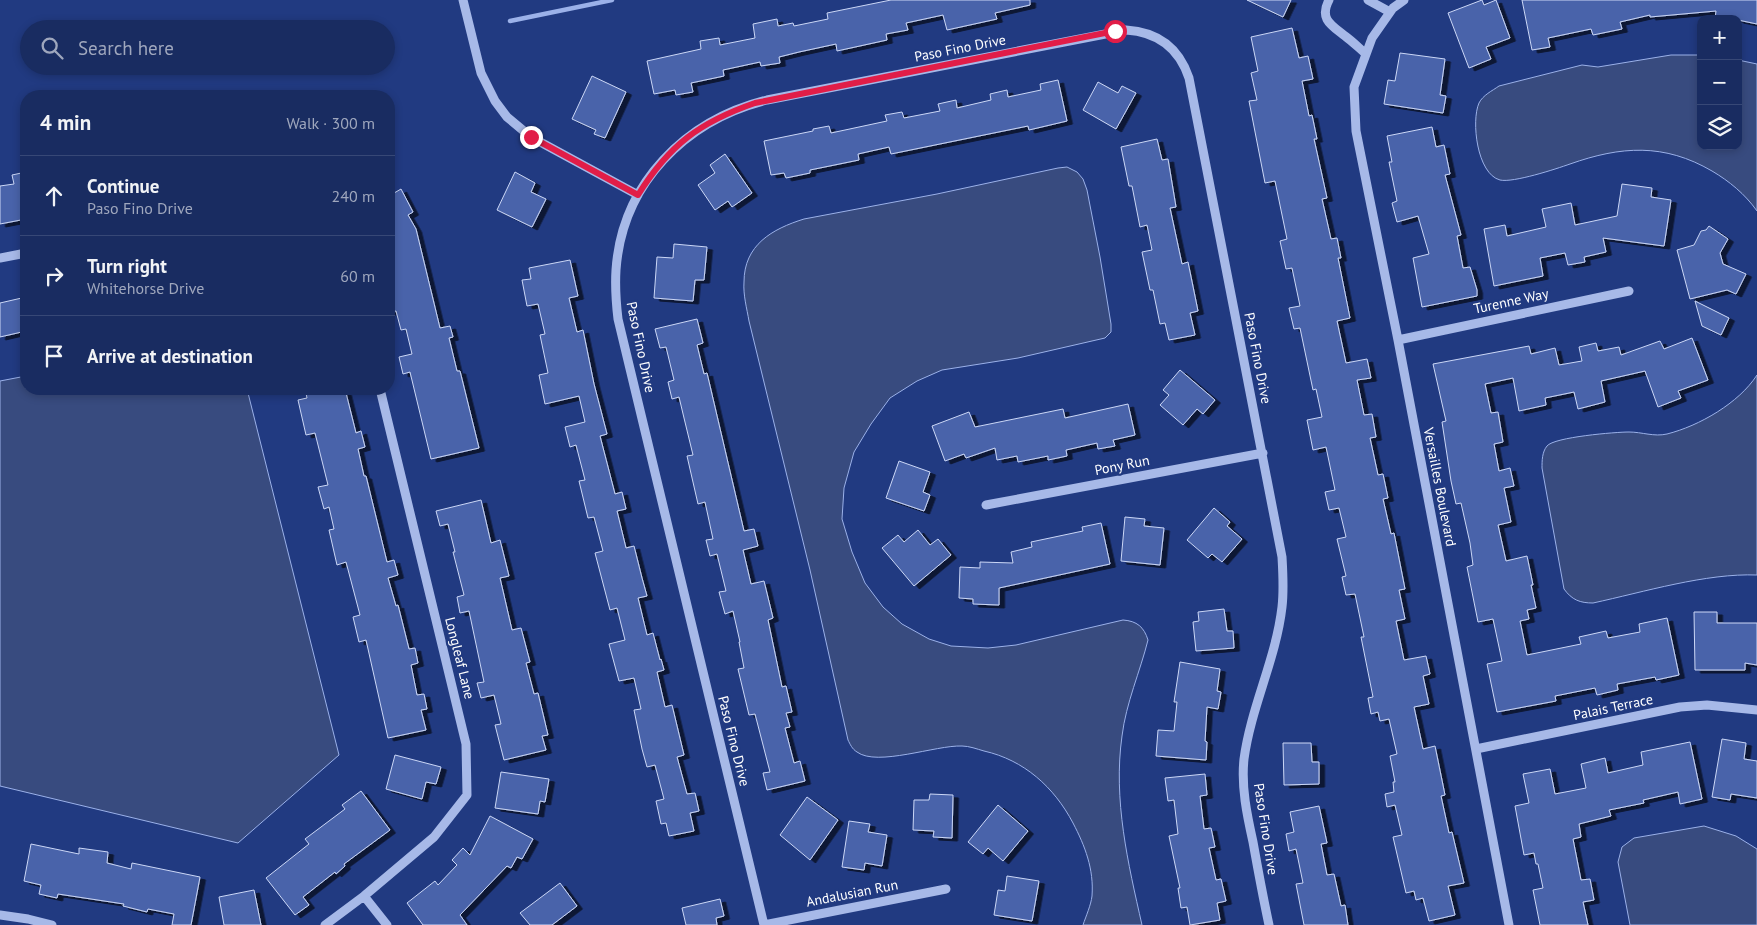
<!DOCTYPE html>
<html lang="en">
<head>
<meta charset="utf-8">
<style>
  :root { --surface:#192c61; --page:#26386a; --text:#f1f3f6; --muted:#9fa7bd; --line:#374876 }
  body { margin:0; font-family:"PT Sans",sans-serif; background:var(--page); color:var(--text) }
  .controls { position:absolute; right:15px; top:15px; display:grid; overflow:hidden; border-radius:10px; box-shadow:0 2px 8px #0003 }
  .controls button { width:45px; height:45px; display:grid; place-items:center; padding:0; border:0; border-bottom:1px solid var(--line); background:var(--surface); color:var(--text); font:25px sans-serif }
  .stop { position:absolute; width:15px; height:15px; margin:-11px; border:4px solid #e11d48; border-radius:50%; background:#fff }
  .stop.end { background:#e11d48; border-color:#fff; box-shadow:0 1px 5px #0008 }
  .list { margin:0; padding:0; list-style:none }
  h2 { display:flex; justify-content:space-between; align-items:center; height:65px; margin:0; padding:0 20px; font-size:21px }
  h2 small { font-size:16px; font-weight:400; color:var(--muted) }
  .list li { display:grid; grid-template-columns:32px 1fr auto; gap:15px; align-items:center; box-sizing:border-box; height:80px; padding:0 20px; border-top:1px solid var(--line) }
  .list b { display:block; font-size:19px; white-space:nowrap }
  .list p { margin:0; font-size:16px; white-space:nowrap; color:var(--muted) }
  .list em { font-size:16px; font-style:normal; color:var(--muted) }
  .icon { flex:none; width:28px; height:28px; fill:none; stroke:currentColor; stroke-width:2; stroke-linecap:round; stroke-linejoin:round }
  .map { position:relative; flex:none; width:1757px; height:925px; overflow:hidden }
  .search { position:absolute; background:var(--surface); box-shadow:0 2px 8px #0003; left:20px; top:20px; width:375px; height:55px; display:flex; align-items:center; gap:12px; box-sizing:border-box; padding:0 18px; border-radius:28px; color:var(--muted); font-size:19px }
  .panel { position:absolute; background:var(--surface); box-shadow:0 2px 8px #0003; left:20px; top:90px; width:375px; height:305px; border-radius:20px }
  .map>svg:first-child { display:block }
  .water { fill:#384b7f; stroke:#9bb1e9 }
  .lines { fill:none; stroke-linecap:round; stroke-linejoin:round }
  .stream { stroke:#9bb1e9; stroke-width:4.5 }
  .building { fill:#4a63aa; stroke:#cbd7f6; filter:url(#shadow) }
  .minor { stroke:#a7b9e8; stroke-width:9 }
  .route { stroke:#e11d48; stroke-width:6 }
  .labels { text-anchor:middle; stroke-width:4.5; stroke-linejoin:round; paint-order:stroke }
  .street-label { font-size:14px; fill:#fff; stroke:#213a81 }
</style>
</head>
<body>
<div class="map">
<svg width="1757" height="925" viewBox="0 0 1757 925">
  <defs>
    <filter id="shadow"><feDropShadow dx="5.5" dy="3" stdDeviation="0" flood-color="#0009"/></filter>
  </defs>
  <rect width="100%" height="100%" fill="#213a81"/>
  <path class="water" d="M1671 55H1701V146H1738V60L1757 64V211C1745 194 1729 181 1712 171 1664 143 1621 146 1570 164 1556 169 1513 183 1500 180 1477 174 1471 121 1479 103 1483 95 1492 91 1499 86L1582 65 1598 67Z
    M1067 167 1077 172 1083 179 1087 190 1100 257 1111 324V332L1105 338 1018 358 942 370 917 381 890 398 871 424 854 452 844 488 842 519 852 552 865 583 883 607 902 624 929 639 951 646 988 648 1016 645 1123 620C1137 621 1144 627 1148 640 1140 672 1126 703 1122 736 1113 800 1128 863 1142 925H1083C1086 916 1091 905 1092 896 1094 869 1085 846 1073 823 1054 787 1024 760 984 751 977 749 969 746 962 746 936 745 877 767 857 752 852 749 850 744 848 740L810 570 749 321C747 309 743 295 744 282 744 245 772 229 804 219L937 194 1058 168Z
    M1757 375V575C1706 573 1644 592 1593 603 1580 603 1572 600 1564 589L1542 468C1542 461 1542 452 1547 446 1554 437 1616 432 1629 432 1642 432 1654 437 1667 434 1699 426 1739 403 1757 375Z
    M26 376V389H247L339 755 238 843 0 786V381Z
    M1704 826 1736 836 1757 849V925H1630L1618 862 1622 847 1634 838Z"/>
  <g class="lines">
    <path class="stream" d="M510 21 612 0"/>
  </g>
  <path class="building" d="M891 0H1030V5L995 13 997 19 947 30 943 15 906 23 908 30 886 34 887 40 837 51 836 44 799 52 779 57 780 63 761 66 760 62 723 70 724 76 691 83 693 92 676 95 675 90 654 94 647 61 701 49 700 41 719 38 720 45 755 38 753 24 777 19 778 26 793 23 794 26 828 19 827 13Z
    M1247 0H1291L1283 17Z
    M1482 0 1484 5 1496 0 1510 38 1486 47 1491 59 1469 68 1448 13Z
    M1522 0H1757V24L1738 20V19H1715L1716 11 1650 17V15L1620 22 1622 29 1593 35 1591 29 1548 38 1550 47 1532 50Z
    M1292 28 1299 58 1308 56 1313 79 1302 81 1309 116 1312 115 1317 139H1314L1327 198 1322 199 1331 239 1337 238 1341 258H1338L1350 318 1337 321 1346 363 1367 359 1371 378 1357 380 1364 415 1372 414 1376 437 1370 438 1378 475 1383 474 1388 498 1383 499 1391 534 1394 533 1405 589 1399 590 1405 619 1396 621 1404 660 1426 656 1430 674 1423 676 1429 704 1414 707 1423 749 1435 746 1445 795 1441 796 1449 833 1452 832 1464 883 1448 886 1455 915 1429 921 1423 898 1416 900 1414 891 1406 893 1403 880 1393 837 1402 835 1395 805 1387 807 1385 794 1394 792 1393 782H1395L1390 756 1397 754 1389 719 1380 721 1378 712 1371 714 1368 698 1373 697 1361 637H1364L1355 594 1346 595 1342 577 1346 576 1337 539 1346 537 1339 508 1329 510 1325 492 1335 490 1326 447 1313 450 1307 420 1322 417 1316 389 1313 390 1300 328 1294 329 1289 308 1300 306 1292 268 1286 269 1280 241 1287 239 1275 181 1265 183 1249 101 1257 100 1251 73 1258 71 1251 37Z
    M1400 53 1445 59 1440 95 1446 96 1443 113 1384 104 1388 80 1395 81Z
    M592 76 626 92 605 138 594 134 596 130 572 119Z
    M1058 80 1067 121 1029 130 1028 126 891 154 889 147 858 154 859 160 810 170V173L786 178 784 173 771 175 764 141 813 131V129L829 126 831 133 887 121 885 115 902 112 904 118 940 111 938 104 956 100 957 108 991 100 990 94 1007 90 1008 97 1041 90 1040 84Z
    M1098 82 1118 93 1122 86 1136 93 1116 129 1083 110Z
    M1432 127 1436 147 1444 145 1450 174 1445 175 1461 235 1457 236 1463 268 1470 267 1477 290V296L1422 307 1413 258 1429 254 1418 216 1397 222 1392 203 1397 201 1389 162H1392L1387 136Z
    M1157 139 1162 160 1168 159 1176 207 1170 208 1182 264 1188 262 1198 311 1190 313 1195 335 1169 340 1165 323 1160 324 1153 290H1150L1142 252 1152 250 1147 225 1140 227 1132 186H1129L1121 147Z
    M725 154 752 193 732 207 728 201 715 210 698 185 715 173 710 165Z
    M26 172V219L0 224V186L14 184 12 175Z
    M515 172 535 183 531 192 546 199 532 227 497 210Z
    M1622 184 1652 188 1651 197 1671 200 1664 246 1603 238 1606 252 1584 257 1585 262 1568 265 1565 253 1540 258 1543 276 1494 286 1484 229 1505 225 1507 236 1546 227 1542 209 1571 203 1575 225 1617 216Z
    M401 189 413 212 408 215 416 229 440 328 450 326 453 337 449 338 457 371H460L479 448 431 459 410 372 403 374 399 357 412 354 406 329 401 330 396 311 389 312V196Z
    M1709 226 1728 239 1720 253 1723 264 1746 274 1736 294 1727 290 1690 299 1677 250 1694 245 1701 231 1706 230Z
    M674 244 707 247 704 280H695L693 301 654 298 657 257 673 258Z
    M570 260 578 296 569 298 577 332 583 330 594 384 607 434 600 436 615 494 622 492 626 509 617 511 626 548 634 546 642 578 647 596 638 598 647 635 653 633 660 660 661 659 664 670 657 672 665 707 672 705 684 755 677 757 687 794 695 793 699 811 690 813 694 831 669 836 666 823 661 824 656 801 664 799 655 765 647 767 642 749 634 710 641 709 634 678 619 681 609 644 625 640 617 608 610 610 595 553 603 551 594 517 588 518 579 481 585 480 576 445 570 447 565 427 585 422 579 396 545 404 539 375 548 373 540 335 545 334 538 304 527 306 522 280 531 279 529 268Z
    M26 297V331L0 337V303Z
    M1695 301 1729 318 1721 335 1702 326Z
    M697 319 703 343 697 345 704 374 707 373 744 531 754 529 758 546 743 550 751 584 764 581 773 618 768 620 782 687 786 686 792 712 786 713 790 727 785 728 794 763 800 761 805 781 767 790 763 773 770 772 755 714 749 715 738 669 744 668 739 642H740L733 611 725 614 719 592 726 591 717 554 710 556 706 540 713 539 705 502 698 504 687 456 693 455 684 418 679 397 672 399 668 382 674 380 666 347 660 348 655 329Z
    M1692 338 1708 380 1678 391 1681 398 1658 407 1645 371 1601 381 1605 402 1578 409 1574 392 1545 398 1546 405 1519 411 1513 378 1485 384 1491 413 1498 412 1503 442 1494 444 1499 471 1510 468 1514 486 1504 488 1511 522 1498 525 1506 561 1527 556 1533 585H1531L1536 608 1527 610 1529 619 1520 621 1527 655 1581 644 1579 637 1606 631 1608 638 1640 632 1639 624 1667 618 1679 675 1656 680 1655 677 1617 684 1618 690 1597 695 1595 688 1555 696 1556 701 1497 712 1487 664 1502 661 1493 619 1478 622 1467 567 1473 565 1470 543 1461 503 1456 504 1451 481 1442 422 1446 421 1433 364 1529 346 1531 354 1555 348 1559 365 1582 361 1579 347 1596 343 1598 351 1619 347 1621 355 1660 341 1664 349Z
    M1180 370 1215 400 1203 414 1197 409 1183 425 1160 405 1169 395 1163 390Z
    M305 389H345L356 433 361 431 365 447 358 449 364 476H366L387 562 394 560 398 575 388 578 396 606 398 605 409 649 415 648 418 663 411 665 417 695 424 694 427 709 421 710 426 730 388 738 366 640 359 642 353 617 360 615 346 562 337 565 329 530 334 529 329 507 324 509 318 487 328 485 315 433 306 435 298 400 307 398Z
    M1128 404 1135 435 1113 440 1115 446 1098 449 1097 443 1066 450 1067 456 1048 460V456L1018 462 1017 456 997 460 995 448 966 458 964 454 945 461 932 426 969 412 975 427 1063 409 1065 418Z
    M899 461 930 472 923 492 930 495 924 511 886 498Z
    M481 500 491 543 500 540 509 576 500 578 512 630 521 628 530 662 526 663 534 694 538 693 548 735 542 736 546 750 504 760 495 725 501 724 494 695 481 698 477 683 484 682 469 611 460 613 457 597 464 595 453 552H455L448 524 440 526 436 511Z
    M1214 508 1230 522 1227 526 1242 539 1222 562 1212 554 1208 558 1187 540Z
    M1125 517 1145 519 1144 526 1164 528 1160 565 1121 561Z
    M1101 523 1110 564 999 588V605L973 604V599L959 598 960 567 980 568V562L1013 563 1011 552 1032 547 1031 542 1083 531 1082 527Z
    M918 530 930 545 938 539 951 555 914 586 882 548 898 535 904 542Z
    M1224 609 1227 631H1233L1234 648 1196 651 1193 622 1199 621 1198 612Z
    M1694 612H1717V623H1757V665L1745 663V670H1695Z
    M1180 662 1220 669 1217 691 1221 692 1218 709 1207 707 1205 741 1207 742 1206 760 1156 756 1158 730 1174 731 1177 702H1174Z
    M1722 739 1746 743 1744 759 1757 761V798L1731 794 1730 800 1712 797Z
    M1690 742 1702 799 1680 804 1678 792 1643 800 1644 803 1609 810 1611 816 1579 824 1581 837 1573 839 1581 880 1590 879 1594 900 1583 902 1588 925H1540L1533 890 1543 888 1538 864H1536L1534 853 1524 855 1515 806 1529 803 1523 774 1550 769 1555 794 1586 788 1581 764 1605 758 1608 773 1643 765 1641 752Z
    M1283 743H1311L1312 762H1319V784L1284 785Z
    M395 755 441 767 436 784 426 782 422 799 386 789Z
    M501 772 549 779 545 802 540 801 538 814 495 808Z
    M1205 774 1207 795 1200 796 1204 829 1211 828 1215 847 1209 848 1216 880 1221 879 1226 901 1217 903 1220 920 1190 925 1187 907 1181 908 1178 888H1180L1169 836 1178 834 1174 800 1168 801 1165 778Z
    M361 791 390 830 344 864 345 866 336 874 335 872 303 897 309 905 295 915 266 878 309 844 305 839 345 809 342 805Z
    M930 794 953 795 952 838 933 837 934 831 913 830 914 800H929Z
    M807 797 838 820 810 860 780 835Z
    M998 805 1028 831 1003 861 988 848 983 854 968 842Z
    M1319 806 1327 843 1321 844 1327 875 1334 874 1341 906 1345 905 1348 925H1304L1296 884 1303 883 1296 849 1289 851 1286 834 1294 832 1290 812Z
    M490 816 533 839 522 859 517 857 511 868 507 866 460 915 467 925H423L407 903 435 881 438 885 457 865 452 860 463 848 470 855Z
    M849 821 870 824 868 832 887 835 882 866 865 863 864 870 842 867Z
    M31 844 79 854V848L108 852 107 863 131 869 132 863 200 877 191 925H172L174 914 148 909 147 912 123 906 124 904 58 894 57 898 39 894 41 885 24 881Z
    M1007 876 1039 881 1032 921 994 915 998 890 1005 891Z
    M560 883 577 906 552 925H530L520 913Z
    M254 890 261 925H224L219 897Z
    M720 899 724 916 716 918 717 925H686L682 908Z"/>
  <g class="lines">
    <path class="minor" d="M463 0 481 73 495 101 507 117 531 137 638 195
      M1329 0C1319 19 1331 25 1345 36 1352 41 1359 48 1366 54
      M1368 0 1390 12
      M1404 0 1393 8 1372 38 1354 87 1356 131 1398 340 1509 925
      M0 258 26 253
      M1398 340 1629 291
      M986 505 1263 453
      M1476 749 1680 707 1707 705 1757 710
      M364 896 387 925
      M0 915 28 919 52 925
      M325 925 364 896 434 837 467 795 466 744 380 389
      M764 925 618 319C616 302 615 286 616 270 622 183 686 120 767 100L1126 30C1158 32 1179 48 1189 78L1282 557C1283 574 1284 590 1282 607 1276 659 1251 707 1244 759 1241 787 1247 815 1253 842 1258 870 1263 897 1269 925
      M764 925 946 889"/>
  </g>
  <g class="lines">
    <path class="route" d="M531 137 638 195C669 145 700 122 755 103L1115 31"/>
  </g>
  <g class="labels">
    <g class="street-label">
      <text transform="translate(960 48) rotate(-11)" y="5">Paso Fino Drive</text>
      <text transform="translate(1511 301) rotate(-12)" y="5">Turenne Way</text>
      <text transform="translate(641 347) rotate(78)" y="5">Paso Fino Drive</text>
      <text transform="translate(1258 358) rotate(79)" y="5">Paso Fino Drive</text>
      <text transform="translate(1122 465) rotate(-11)" y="5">Pony Run</text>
      <text transform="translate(1440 487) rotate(79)" y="5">Versailles Boulevard</text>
      <text transform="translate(460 658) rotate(76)" y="5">Longleaf Lane</text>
      <text transform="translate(1613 707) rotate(-12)" y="5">Palais Terrace</text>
      <text transform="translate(734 741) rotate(76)" y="5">Paso Fino Drive</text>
      <text transform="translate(1266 829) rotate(81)" y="5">Paso Fino Drive</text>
      <text transform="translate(852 893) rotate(-11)" y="5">Andalusian Run</text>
    </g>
  </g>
</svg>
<div class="controls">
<button>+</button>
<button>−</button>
<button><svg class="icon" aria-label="layers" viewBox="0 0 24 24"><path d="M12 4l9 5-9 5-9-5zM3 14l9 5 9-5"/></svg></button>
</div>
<div class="stop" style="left:1115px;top:31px"></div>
<div class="stop end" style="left:531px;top:137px"></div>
<div class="search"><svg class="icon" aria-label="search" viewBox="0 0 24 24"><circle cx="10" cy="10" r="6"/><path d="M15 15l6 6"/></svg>Search here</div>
<section class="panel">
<h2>4 min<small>Walk · 300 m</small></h2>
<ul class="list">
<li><svg class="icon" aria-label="ahead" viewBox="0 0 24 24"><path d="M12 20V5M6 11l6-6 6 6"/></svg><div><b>Continue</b><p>Paso Fino Drive</p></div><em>240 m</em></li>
<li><svg class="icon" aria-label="right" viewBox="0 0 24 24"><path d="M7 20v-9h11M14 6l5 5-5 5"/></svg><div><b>Turn right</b><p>Whitehorse Drive</p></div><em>60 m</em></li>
<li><svg class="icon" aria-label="arrive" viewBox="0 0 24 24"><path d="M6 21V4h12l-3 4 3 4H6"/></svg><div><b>Arrive at destination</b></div></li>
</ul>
</section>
</div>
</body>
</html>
